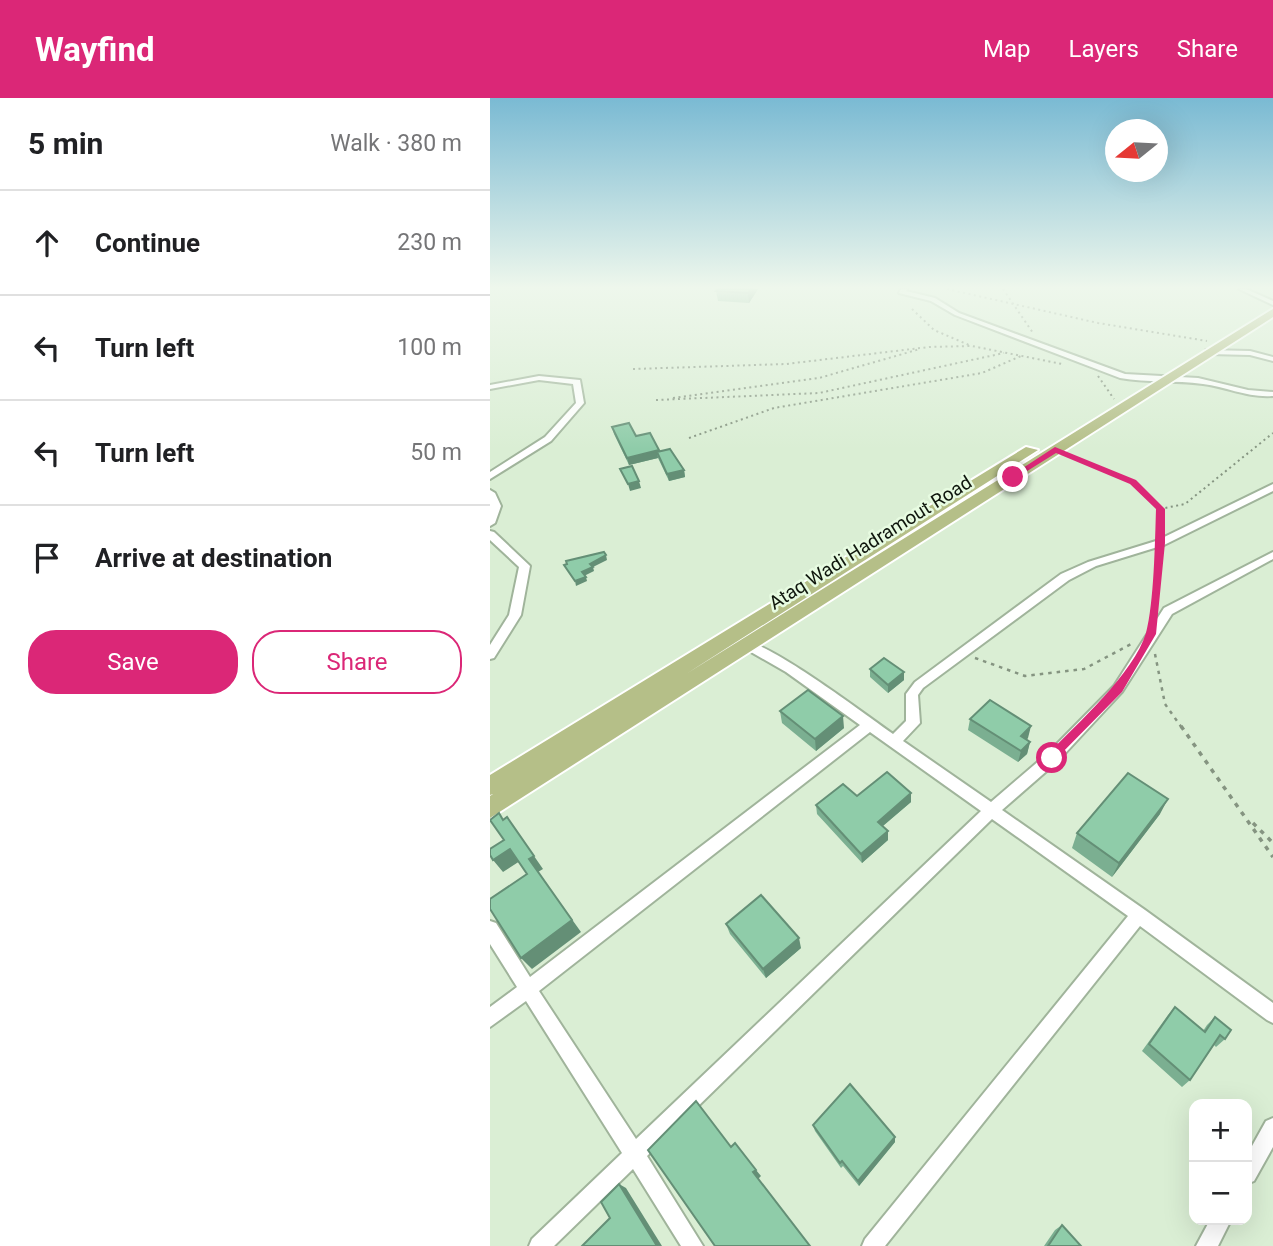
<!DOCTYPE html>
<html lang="en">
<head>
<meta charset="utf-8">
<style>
  :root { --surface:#fff; --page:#f6f6f6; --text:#202124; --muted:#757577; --line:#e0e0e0; --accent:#db2777 }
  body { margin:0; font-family:Roboto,sans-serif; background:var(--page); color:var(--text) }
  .controls { position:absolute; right:21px; bottom:21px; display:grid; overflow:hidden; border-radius:14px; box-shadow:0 7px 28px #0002 }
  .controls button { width:63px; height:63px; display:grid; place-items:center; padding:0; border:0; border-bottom:2px solid var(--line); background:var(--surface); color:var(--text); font:35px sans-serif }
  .compass { position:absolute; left:615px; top:21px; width:63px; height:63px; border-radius:50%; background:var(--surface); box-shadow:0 7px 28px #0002; rotate:252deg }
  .stop { position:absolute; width:21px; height:21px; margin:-16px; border:5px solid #db2777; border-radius:50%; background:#fff }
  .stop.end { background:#db2777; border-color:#fff; box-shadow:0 2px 7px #0008 }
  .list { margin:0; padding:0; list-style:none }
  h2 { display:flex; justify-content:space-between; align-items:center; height:91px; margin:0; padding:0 28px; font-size:30px }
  h2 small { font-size:23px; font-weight:400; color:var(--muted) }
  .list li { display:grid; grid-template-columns:46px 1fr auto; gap:21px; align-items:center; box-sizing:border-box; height:105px; padding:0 28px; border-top:2px solid var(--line) }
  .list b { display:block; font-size:26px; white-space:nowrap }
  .list em { font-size:23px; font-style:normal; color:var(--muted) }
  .actions { display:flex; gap:14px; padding:21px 28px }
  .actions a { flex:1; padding:16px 0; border:2px solid var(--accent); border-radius:28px; text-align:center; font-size:24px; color:var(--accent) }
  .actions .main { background:var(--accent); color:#fff }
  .icon { flex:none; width:38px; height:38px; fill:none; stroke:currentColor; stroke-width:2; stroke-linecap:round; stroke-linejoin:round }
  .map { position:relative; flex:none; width:783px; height:1148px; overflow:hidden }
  header { display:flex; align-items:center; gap:42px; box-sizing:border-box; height:98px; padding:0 35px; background:var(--accent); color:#fff }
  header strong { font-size:33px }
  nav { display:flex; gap:38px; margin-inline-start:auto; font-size:24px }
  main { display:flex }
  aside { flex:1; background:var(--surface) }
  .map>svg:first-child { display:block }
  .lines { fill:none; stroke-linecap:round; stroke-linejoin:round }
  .minor-casing { stroke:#a0b49b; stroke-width:4 }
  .primary-casing { stroke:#fff; stroke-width:4 }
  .path-far2 { stroke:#859481; stroke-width:2; stroke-dasharray:2 3.5; stroke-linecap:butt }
  .path-far1 { stroke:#859481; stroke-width:2.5; stroke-dasharray:3.5 5; stroke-linecap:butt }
  .path { stroke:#859481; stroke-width:3.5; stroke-dasharray:4.5 6; stroke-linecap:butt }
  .minor { fill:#fff; fill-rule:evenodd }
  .primary { fill:#b5bf88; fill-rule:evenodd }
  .wall { fill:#7baf91 }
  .shaded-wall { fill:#648f76 }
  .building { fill:#8fcca9; stroke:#648f76; stroke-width:2 }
  .route { fill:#db2777 }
  .labels { text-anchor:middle; stroke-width:5; stroke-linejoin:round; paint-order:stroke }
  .street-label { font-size:19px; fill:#0f160d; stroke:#e7fbe1 }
</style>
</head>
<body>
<header>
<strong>Wayfind</strong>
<nav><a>Map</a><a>Layers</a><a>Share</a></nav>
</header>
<main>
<aside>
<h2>5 min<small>Walk · 380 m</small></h2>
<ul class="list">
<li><svg class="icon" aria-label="ahead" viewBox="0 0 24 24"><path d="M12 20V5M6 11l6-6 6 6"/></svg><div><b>Continue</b></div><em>230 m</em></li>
<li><svg class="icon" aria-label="left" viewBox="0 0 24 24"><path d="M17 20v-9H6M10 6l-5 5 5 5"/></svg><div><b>Turn left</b></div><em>100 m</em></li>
<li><svg class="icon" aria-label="left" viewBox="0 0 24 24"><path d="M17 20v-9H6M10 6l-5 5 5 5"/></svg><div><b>Turn left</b></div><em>50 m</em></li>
<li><svg class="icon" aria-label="arrive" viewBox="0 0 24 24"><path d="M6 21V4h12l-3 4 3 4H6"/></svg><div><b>Arrive at destination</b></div></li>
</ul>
<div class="actions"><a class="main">Save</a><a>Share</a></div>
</aside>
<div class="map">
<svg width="783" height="1148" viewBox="0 0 783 1148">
  <rect width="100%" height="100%" fill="#daeed4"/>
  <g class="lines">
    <defs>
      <path id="minor" d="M411 191H417L416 193 445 200 469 215 635 276 708 280 758 292 783 294V298C758 300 737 289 713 286 685 282 658 285 630 280L465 217 441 203 409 195Z
        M749 191H756L783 203V207Z
        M716 252 760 253 783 259V263L760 257 719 256H716Z
        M49 278 90 282 94 305 61 343 0 381V374L55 339 86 305 83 286 49 282 0 291V287Z
        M783 386V393L674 447 606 468 579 482 433 590 428 597 430 625 413 643 501 704 557 656 624 588 674 510 783 454V461L682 516 632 594 567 664 512 712 655 812 783 905V925L777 922 650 828 395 1148H372L375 1141 638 818 502 721 157 1058 213 1148H191L143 1071 64 1148H39L42 1141 132 1055 36 903 0 929V909L27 889 0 846V823L6 825 40 879 370 627 296 574 254 550 252 547 254 544C274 540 380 620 403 636L416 623V596L425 584 571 476 598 464 666 443ZM380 634 491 713 146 1041 49 893Z
        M0 392 5 395 11 408 5 425 0 428Z
        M0 433 4 434 40 468 31 517 4 560 0 561V547L19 517 29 469 0 442Z
        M783 1020V1049L764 1083 757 1086V1057L776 1023Z
        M720 1122H741L728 1148H706Z"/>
      <path id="primary" d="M783 211V219L0 720V698L3 696 0 697V677L536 349 548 352 196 576Z"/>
    </defs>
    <use href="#minor" class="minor-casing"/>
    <use href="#primary" class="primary-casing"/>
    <path class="path-far2" d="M457 191 608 225 717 243
      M513 191 543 235
      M422 211 444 232 479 247
      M143 271 296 266 439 249 482 248 572 266
      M608 278 624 301
      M183 300 329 280 430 251
      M166 302 329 295 514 255
      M199 340 284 310 492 275 531 258
      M577 357 643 384 670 411V435
      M670 411 695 406 783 335"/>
    <path class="path-far1" d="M663 515 669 455
      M665 556 675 606 692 630
      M485 560 535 578 594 571 643 545"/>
    <path class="path" d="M691 628 783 759
      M763 725 783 745"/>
    <use href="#minor" class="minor"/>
    <use href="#primary" class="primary"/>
  </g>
  <path class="wall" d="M228 191H268L259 205 228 203 226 193Z
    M122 329 146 338 169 354 194 372 195 379 179 383 168 360 139 367 124 336Z
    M380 571 414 574V582L398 595 380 579Z
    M290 613 354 630 326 653 292 625Z
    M480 621 538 640 536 642 540 644 537 656 528 664 478 632Z
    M367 698 421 704 393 728 398 742 372 765 327 716 326 707Z
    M670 716 622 779 582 750 587 735Z
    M236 826 311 850 276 880 240 836Z
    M685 909 713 933 717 927 725 919 735 941 726 949 724 947 700 982 692 989 652 953 678 917Z
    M323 1027 405 1044 369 1088 353 1068 351 1070 325 1033Z
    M572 1127 591 1148H554L565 1132Z"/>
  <path class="shaded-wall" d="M261 191H268L259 205 258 195Z
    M169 352 171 359 167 354 168 360 139 367 137 360Z
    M194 372 195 379 179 383 177 376Z
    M149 383 151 390 140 393 138 386Z
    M116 457 117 462 103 469 104 473 94 478 92 474 100 466Z
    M96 479 97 483 86 488 85 483Z
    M414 574V582L398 595V587Z
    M353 618 354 630 326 653 325 641Z
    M541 628 538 640 528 650 531 638Z
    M540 644 537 656 528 664 531 653Z
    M421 695V704L388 732V724Z
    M678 701 670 716 622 779 629 765Z
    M17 719 53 771 48 774 91 834 42 871 31 860 39 761Z
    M398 733V742L372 765 371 756Z
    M20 751 30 763 13 774 3 762Z
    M309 840 311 850 276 880 273 871Z
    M405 1039V1044L369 1088 368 1083Z
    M266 1072 271 1078 268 1081 263 1074Z
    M129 1086 136 1090 172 1148H167Z"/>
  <path class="building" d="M228 191H261L258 195 226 193Z
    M139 325 146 338 160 335 169 352 137 360 122 329Z
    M180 351 194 372 177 376 167 354Z
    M142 368 149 383 138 386 130 371Z
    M114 454 116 457 100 466 103 469 92 474 96 479 85 483 74 467 77 466 76 463Z
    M394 560 414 574 398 587 380 571Z
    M318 592 353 618 325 641 290 613Z
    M500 602 541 628 531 638 540 644 531 653 480 621Z
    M397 674 421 695 388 724 398 733 371 756 326 707 353 686 367 698Z
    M638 675 678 701 629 765 587 735Z
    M9 715 13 722 17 719 44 758 39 761 82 822 31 860 0 811V801L37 776 20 751 3 762 0 757V751L14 742 0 722Z
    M271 797 309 840 273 871 236 826Z
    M685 909 715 934 725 919 741 932 735 941 730 937 700 982 659 946Z
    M360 986 405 1039 368 1083 352 1063 350 1065 323 1027Z
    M206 1003 241 1049 245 1045 266 1072 263 1074 320 1148H225L158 1052Z
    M129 1086 167 1148H92L120 1120 111 1104Z
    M572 1127 591 1148H558Z"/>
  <linearGradient id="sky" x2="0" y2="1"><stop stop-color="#7abad3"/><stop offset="0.54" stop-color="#eef7ec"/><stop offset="1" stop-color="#eef7ec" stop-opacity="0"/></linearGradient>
  <rect width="783" height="351" fill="url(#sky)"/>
  <path class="route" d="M565 349 646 382 675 411V445L666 536 632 594 562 665 556 660 558 656C587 626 644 575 656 535 664 505 665 444 666 411L640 386 566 355 526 380 519 379Z"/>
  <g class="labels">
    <g class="street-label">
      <text transform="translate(380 444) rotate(-32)" y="7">Ataq Wadi Hadramout Road</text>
    </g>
  </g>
</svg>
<div class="controls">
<button>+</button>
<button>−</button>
</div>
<svg class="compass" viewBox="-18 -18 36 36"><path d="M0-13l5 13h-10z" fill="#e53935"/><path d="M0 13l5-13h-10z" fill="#757577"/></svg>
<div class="stop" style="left:562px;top:660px"></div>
<div class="stop end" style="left:523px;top:379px"></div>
</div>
</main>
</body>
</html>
